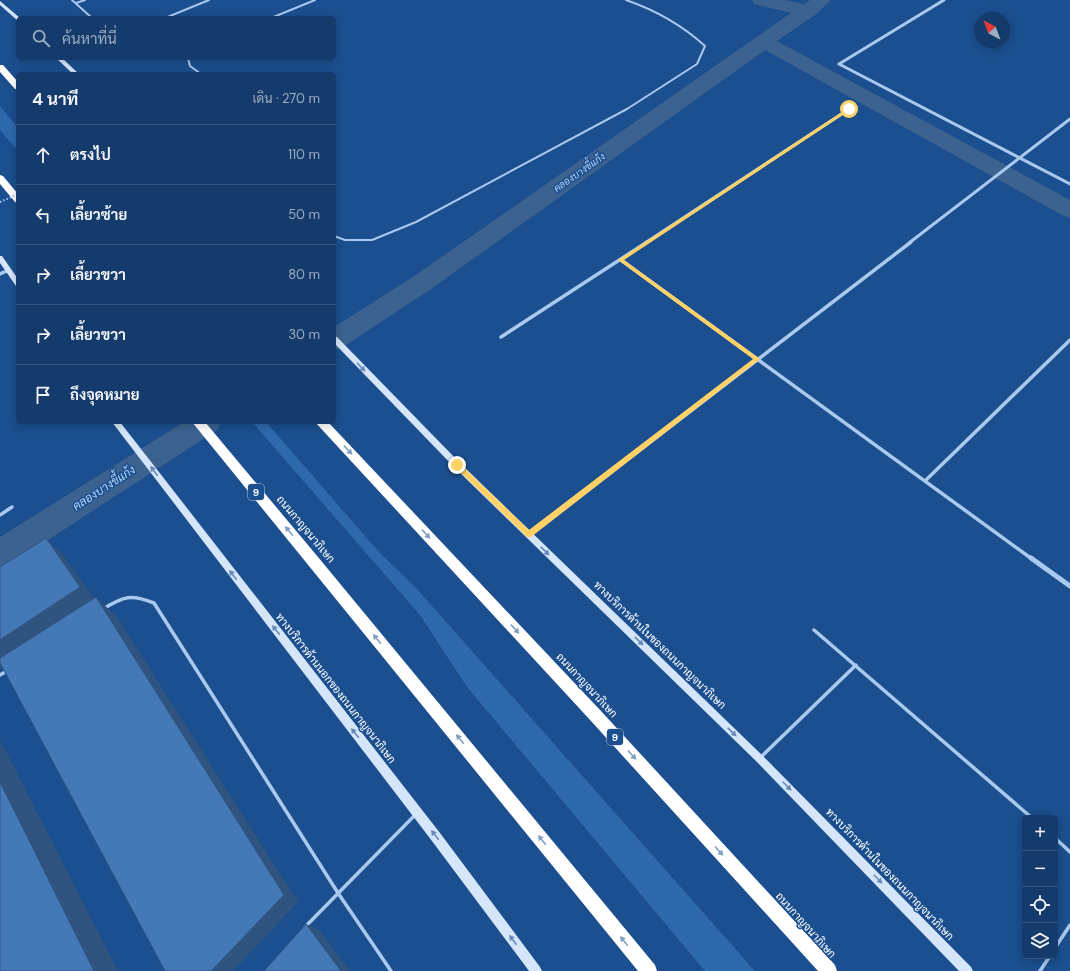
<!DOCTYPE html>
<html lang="th">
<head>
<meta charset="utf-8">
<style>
  :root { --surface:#143b6b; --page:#214673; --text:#f1f3f6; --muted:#9dadc1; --line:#33557e }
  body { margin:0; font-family:"DM Sans",Sarabun,sans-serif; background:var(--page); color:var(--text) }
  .controls { position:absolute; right:12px; bottom:12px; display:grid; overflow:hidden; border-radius:6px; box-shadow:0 2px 10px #0003 }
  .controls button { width:36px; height:36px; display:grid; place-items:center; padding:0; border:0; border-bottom:1px solid var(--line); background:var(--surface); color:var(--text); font:20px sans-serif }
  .compass { position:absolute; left:974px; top:12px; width:36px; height:36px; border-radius:50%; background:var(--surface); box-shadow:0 2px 10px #0003; rotate:319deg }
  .stop { position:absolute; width:12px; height:12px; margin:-9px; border:3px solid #ffd166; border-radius:50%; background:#fff }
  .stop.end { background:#ffd166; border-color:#fff; box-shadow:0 1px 4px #0008 }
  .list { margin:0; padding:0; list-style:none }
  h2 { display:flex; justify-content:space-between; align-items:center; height:52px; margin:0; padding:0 16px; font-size:17px }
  h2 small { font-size:13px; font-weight:400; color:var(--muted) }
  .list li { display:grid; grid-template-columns:26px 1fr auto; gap:12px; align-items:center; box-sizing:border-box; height:60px; padding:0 16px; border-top:1px solid var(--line) }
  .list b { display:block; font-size:15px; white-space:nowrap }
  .list em { font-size:13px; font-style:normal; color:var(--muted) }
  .icon { flex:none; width:22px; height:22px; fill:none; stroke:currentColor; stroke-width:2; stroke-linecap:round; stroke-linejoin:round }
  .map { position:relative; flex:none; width:1070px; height:971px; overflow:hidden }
  .search { position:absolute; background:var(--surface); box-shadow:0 2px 10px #0003; left:16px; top:16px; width:320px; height:44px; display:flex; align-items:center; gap:10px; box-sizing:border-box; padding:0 14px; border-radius:6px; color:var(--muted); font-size:15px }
  .panel { position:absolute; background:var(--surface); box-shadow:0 2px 10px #0003; left:16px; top:72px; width:320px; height:352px; border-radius:6px }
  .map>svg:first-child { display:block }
  .green { fill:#2e69ad }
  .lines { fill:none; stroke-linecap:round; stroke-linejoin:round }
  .canal { fill:#3c6290; fill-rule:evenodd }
  .lane-far1 { stroke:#a9c9ee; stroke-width:2 }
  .lane { stroke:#a9c9ee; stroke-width:3.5 }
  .street-far2 { stroke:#a9c9ee; stroke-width:3 }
  .street-far1 { stroke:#a9c9ee; stroke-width:3.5 }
  .street { stroke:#a9c9ee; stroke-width:5 }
  .secondary { fill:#d6e6fa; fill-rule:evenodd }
  .highway { fill:#fff; fill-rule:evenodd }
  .path-bridge { stroke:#a9c9ee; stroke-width:2; stroke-dasharray:1.5 2; stroke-linecap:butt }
  .shaded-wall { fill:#305480 }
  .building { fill:#4478b7; stroke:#305480 }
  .oneway { fill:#668bba }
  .oneway2 { fill:#829ec1 }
  .route { fill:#ffd166 }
  .labels { text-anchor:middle; stroke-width:3; stroke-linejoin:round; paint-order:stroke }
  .far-water-label { font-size:10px; font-style:italic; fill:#b5d3f5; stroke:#1b4f8f }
  .shield { fill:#1b4f8f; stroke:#bbcadd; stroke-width:1 }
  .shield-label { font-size:10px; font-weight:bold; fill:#fff }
  .street-label { font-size:11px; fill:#fff; stroke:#1b4f8f }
  .water-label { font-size:12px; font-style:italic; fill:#b5d3f5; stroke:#1b4f8f }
</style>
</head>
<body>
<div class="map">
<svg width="1070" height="971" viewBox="0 0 1070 971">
  <rect width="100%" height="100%" fill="#1b4f8f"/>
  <path class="green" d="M0 106 18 128V151L0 130Z
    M252 422H266L379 552 417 589 755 971H705L467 687 420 615Z"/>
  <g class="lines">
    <path class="canal" d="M752 0H785L804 4 810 0H831L815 15 777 41 1070 200V218L1062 215 765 50 431 289 343 347 334 350V327L413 277 791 13 754 4Z
      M184 422H221L217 430 11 564 0 568V537Z"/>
    <path class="lane-far1" d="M72 0 92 18
      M76 3 85 0
      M165 18 209 0
      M271 18 315 0
      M188 58 190 66 201 74
      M334 236 345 240H372L416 222 627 109 697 64 705 46C682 25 655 10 626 0"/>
    <path class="lane" d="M103 609C124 596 131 594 154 603L338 893 391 971
      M814 630 1032 818
      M0 675 7 671
      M761 757 856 665
      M1055 838 1070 852
      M305 927 416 814
      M1055 948 1070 925
      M1040 971 1050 956"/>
    <path class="street-far2" d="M839 64 1070 184
      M839 64 944 0
      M645 243 849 109
      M909 243 1070 119"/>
    <path class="street-far1" d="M621 260 1032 559
      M0 274 9 270
      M501 337 647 242
      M925 481 1070 340
      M0 515 12 507
      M529 535 911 242"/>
    <path class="street" d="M1031 558 1070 586"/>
    <path class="secondary" d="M0 1 20 18H18V21L0 5Z
      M56 58H62L79 74H73Z
      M0 256H2L18 279V286H16L0 263Z
      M334 336 337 337 460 463 763 756 971 967 973 971H959L757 762 454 467 334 343Z
      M112 422H120L440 833 540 967 542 971H529L432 841Z"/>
    <path class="highway" d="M0 65H3L18 82V89H15L0 72Z
      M0 175 3 176 18 194V203L15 202 0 184Z
      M192 422H205L318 557 655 965 657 971H638Z
      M315 422H328L601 711 835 965 837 971H818L591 721Z"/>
    <path class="path-bridge" d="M0 202 18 194"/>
  </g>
  <path class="shaded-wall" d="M46 538 63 555 97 603 0 668V640Z
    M96 597 117 617 298 902 233 971H211Z
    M0 740 118 971H94L0 782Z
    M306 924 319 930 350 971H341Z"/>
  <path class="building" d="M46 538 80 587 0 640V567Z
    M96 597 284 895 211 971H165L0 663V658Z
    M0 782 94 971H0Z
    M306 924 341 971H264Z"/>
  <defs><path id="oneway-solid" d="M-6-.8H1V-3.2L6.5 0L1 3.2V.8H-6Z"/></defs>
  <g class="oneway">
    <use href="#oneway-solid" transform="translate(361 367) rotate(46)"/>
    <use href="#oneway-solid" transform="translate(154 471) rotate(-127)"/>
    <use href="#oneway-solid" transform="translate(545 551) rotate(44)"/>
    <use href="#oneway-solid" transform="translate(233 575) rotate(-127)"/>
    <use href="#oneway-solid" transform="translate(276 630) rotate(-128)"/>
    <use href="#oneway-solid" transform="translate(639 641) rotate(44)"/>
    <use href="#oneway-solid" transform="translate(732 732) rotate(44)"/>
    <use href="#oneway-solid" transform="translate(355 733) rotate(-128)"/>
    <use href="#oneway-solid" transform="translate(787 786) rotate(46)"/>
    <use href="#oneway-solid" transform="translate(435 835) rotate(-128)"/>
    <use href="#oneway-solid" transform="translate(878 879) rotate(46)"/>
    <use href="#oneway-solid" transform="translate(513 940) rotate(-127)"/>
  </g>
  <g class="oneway2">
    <use href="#oneway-solid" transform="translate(348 450) rotate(47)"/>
    <use href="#oneway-solid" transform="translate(289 531) rotate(-130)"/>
    <use href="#oneway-solid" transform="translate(426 534) rotate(47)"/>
    <use href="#oneway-solid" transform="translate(515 629) rotate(47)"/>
    <use href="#oneway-solid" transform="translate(377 639) rotate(-129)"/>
    <use href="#oneway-solid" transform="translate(460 739) rotate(-129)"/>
    <use href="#oneway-solid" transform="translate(632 755) rotate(48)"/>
    <use href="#oneway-solid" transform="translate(542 840) rotate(-129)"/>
    <use href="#oneway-solid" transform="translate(719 851) rotate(48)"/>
    <use href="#oneway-solid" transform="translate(624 941) rotate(-129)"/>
  </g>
  <path class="route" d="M848 108 852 109 624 260 760 359 531 537H527L455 467V463H459L529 530 753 359 618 260Z"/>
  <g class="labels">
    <g class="far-water-label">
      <text transform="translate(579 172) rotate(-35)" y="4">คลองบางขี้แก้ง</text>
    </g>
    <g class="shield">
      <rect x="248" y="484" width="16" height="16" rx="3"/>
      <rect x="607" y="729" width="16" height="16" rx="3"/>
    </g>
    <g class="shield-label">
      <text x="256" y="496">9</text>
      <text x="615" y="741">9</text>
    </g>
    <g class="street-label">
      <text transform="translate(306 529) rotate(50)" y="4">ถนนกาญจนาภิเษก</text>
      <text transform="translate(660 645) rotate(44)" y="4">ทางบริการด้านในของถนนกาญจนาภิเษก</text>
      <text transform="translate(587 685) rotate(47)" y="4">ถนนกาญจนาภิเษก</text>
      <text transform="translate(336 688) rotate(52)" y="4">ทางบริการด้านนอกของถนนกาญจนาภิเษก</text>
      <text transform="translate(890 874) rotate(46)" y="4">ทางบริการด้านในของถนนกาญจนาภิเษก</text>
      <text transform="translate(806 925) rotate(48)" y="4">ถนนกาญจนาภิเษก</text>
    </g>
    <g class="water-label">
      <text transform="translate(104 488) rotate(-33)" y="4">คลองบางขี้แก้ง</text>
    </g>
  </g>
</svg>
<div class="controls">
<button>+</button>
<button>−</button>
<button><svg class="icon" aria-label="locate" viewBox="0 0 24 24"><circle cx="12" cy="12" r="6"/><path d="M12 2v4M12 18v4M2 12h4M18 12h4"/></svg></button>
<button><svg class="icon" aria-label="layers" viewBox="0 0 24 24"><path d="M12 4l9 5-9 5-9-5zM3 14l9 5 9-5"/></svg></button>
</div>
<svg class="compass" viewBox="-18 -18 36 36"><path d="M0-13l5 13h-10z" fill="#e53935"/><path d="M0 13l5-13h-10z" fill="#9dadc1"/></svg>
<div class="stop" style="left:849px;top:109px"></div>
<div class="stop end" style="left:457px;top:465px"></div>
<div class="search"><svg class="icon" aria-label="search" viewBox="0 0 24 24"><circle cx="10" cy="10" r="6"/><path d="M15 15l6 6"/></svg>ค้นหาที่นี่</div>
<section class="panel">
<h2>4 นาที<small>เดิน · 270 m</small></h2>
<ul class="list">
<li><svg class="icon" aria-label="ahead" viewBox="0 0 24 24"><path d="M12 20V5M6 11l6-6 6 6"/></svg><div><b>ตรงไป</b></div><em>110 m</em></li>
<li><svg class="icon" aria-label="left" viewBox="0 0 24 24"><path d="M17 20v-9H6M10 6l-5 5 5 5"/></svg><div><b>เลี้ยวซ้าย</b></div><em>50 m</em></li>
<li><svg class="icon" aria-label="right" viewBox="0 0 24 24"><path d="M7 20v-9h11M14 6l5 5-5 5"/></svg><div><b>เลี้ยวขวา</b></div><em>80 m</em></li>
<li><svg class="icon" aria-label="right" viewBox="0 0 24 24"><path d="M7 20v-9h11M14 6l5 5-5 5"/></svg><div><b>เลี้ยวขวา</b></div><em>30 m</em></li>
<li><svg class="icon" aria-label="arrive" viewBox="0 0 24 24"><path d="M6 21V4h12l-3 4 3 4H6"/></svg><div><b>ถึงจุดหมาย</b></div></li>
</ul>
</section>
</div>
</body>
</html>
